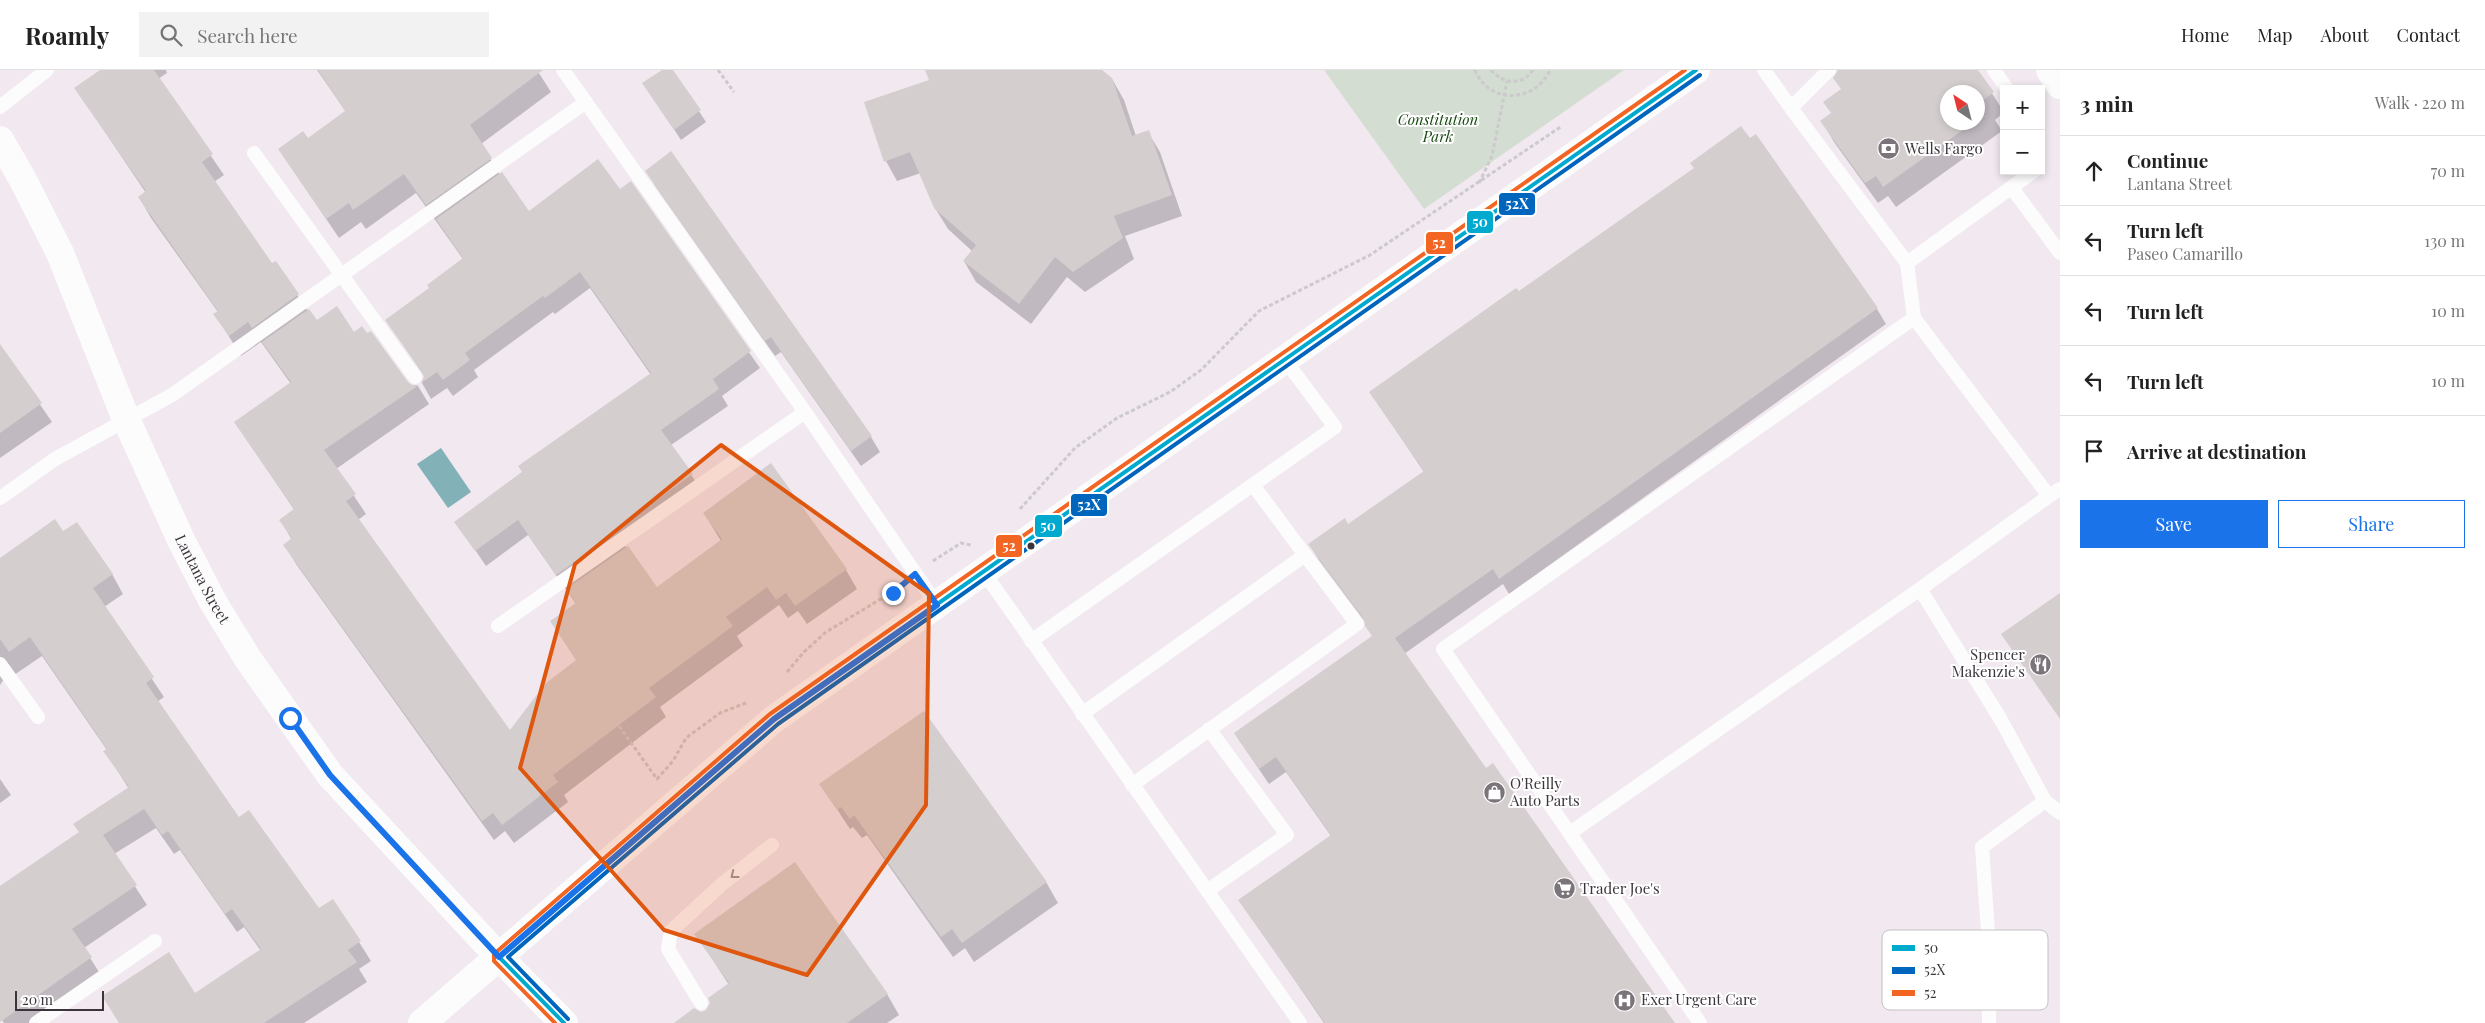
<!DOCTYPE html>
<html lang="en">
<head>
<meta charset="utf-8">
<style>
  :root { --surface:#fff; --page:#f2f2f2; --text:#222; --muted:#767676; --line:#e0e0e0; --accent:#1a73e8 }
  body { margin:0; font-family:"Playfair Display",serif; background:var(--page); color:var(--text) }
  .controls { position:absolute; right:15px; top:15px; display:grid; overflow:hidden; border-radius:0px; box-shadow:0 2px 8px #0003 }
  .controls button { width:45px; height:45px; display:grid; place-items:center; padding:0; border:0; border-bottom:1px solid var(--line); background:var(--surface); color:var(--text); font:25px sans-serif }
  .compass { position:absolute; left:1940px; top:15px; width:45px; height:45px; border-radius:50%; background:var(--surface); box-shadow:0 2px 8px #0003; rotate:325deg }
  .scale { position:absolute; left:15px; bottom:12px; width:89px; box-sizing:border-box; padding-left:5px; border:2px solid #3b353b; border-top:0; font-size:14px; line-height:18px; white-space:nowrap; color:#3b353b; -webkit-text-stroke:4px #fff; paint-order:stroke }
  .stop { position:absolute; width:15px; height:15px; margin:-11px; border:4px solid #1a73e8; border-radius:50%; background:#fff }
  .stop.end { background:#1a73e8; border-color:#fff; box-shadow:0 1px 5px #0008 }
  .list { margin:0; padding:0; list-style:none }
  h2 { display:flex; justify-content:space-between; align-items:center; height:65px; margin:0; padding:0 20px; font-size:21px }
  h2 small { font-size:16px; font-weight:400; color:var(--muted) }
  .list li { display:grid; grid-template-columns:32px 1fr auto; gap:15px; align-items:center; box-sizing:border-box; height:70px; padding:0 20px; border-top:1px solid var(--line) }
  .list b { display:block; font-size:19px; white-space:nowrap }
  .list p { margin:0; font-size:16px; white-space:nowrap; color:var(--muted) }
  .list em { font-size:16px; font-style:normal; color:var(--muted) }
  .actions { display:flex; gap:10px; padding:15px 20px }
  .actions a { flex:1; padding:11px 0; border:1px solid var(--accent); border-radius:0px; text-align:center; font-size:18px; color:var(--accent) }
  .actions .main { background:var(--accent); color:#fff }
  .icon { flex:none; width:28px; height:28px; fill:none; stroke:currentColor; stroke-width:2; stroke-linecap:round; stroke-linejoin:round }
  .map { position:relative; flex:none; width:2060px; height:953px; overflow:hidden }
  header { display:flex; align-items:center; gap:30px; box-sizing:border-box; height:70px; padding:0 25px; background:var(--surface); border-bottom:1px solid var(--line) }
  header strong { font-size:24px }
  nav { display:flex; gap:28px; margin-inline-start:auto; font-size:18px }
  .search { width:350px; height:45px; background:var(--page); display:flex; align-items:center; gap:12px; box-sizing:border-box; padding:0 18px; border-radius:0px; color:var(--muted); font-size:19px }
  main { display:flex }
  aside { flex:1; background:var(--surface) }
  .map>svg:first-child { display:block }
  .green { fill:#d4ddd2 }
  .water { fill:#82b1b7 }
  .shadow { fill:#0003; fill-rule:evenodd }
  .building { fill:#d5cece }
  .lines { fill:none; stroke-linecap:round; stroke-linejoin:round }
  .path { stroke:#cccacc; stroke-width:3; stroke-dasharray:4 2.5; stroke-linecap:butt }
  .service { stroke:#fdfcfd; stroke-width:14 }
  .minor { stroke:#fdfcfd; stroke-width:28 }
  .secondary { stroke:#fdfcfd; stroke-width:28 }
  .bus-1-casing { stroke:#fff; stroke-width:8 }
  .bus-2-casing { stroke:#fff; stroke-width:8 }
  .bus-3-casing { stroke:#fff; stroke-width:8 }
  .bus-1 { stroke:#00a9ce; stroke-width:4 }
  .bus-2 { stroke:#0065bd; stroke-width:4 }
  .bus-3 { stroke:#f26522; stroke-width:4 }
  .oneway { stroke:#9c989c }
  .route { stroke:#1a73e8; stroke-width:6 }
  .marked { fill:#df570e; fill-opacity:0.2; stroke:#df570e; stroke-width:4; stroke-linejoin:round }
  .bus-dot { fill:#3b353b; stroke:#fff; stroke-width:2 }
  .labels { text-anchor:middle; stroke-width:4; stroke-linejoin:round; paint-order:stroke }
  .park-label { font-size:15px; font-style:italic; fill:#174910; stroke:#fff }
  .poi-label { font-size:15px; fill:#3b353b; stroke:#fff; text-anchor:start }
  .street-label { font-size:15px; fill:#3b353b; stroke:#fff }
  .key { fill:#fff; stroke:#c4c2c4; stroke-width:1 }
  .key-label { font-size:14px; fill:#3b353b }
  .line-badge { stroke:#fff; stroke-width:2 }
  .badge-label { font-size:14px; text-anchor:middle; font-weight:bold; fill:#fff }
</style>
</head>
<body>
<header>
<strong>Roamly</strong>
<div class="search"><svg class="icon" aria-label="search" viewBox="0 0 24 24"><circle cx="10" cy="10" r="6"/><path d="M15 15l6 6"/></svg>Search here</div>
<nav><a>Home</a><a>Map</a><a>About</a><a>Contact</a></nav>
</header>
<main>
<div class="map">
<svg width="2060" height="953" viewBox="0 0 2060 953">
  <rect width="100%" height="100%" fill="#f1e8f0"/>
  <path class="green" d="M1324 0H1624L1424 139Z"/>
  <path class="water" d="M441 378 471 422 448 438 417 394Z"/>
  <path class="shadow" d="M102 0H166L167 3 158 9 224 105 214 112 272 195 275 192 308 241 317 252 354 263 407 313 412 316H418L429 334 336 399 366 444 358 450 510 662 577 591 552 551 576 534 528 465 486 496 456 452 651 305 590 218 555 244 553 242 474 300 478 307 453 326 447 318 431 329 422 313 425 307 387 251 431 218 463 189 416 123 366 159 361 152 339 168 279 79 308 69 346 42 317 0H537L551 22 481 74 500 105 529 143 620 120 630 113 760 298 722 326 728 336 671 375 702 421 625 476 627 478 657 519 721 471 704 443 771 395 846 500 857 519 807 554 798 541 788 548 779 535 737 566 743 576 660 637 666 647 564 725 568 732 514 773 505 761 494 770 296 494 285 475 292 470 281 451 295 441 235 352 291 314 261 272 241 286 215 244 218 242 151 148 139 127 146 123 76 19Z
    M664 0H672L706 52 681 70 644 14Z
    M927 0H1100L1112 9 1124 30 1136 66 1148 62 1160 82 1182 146 1125 166 1134 189 1085 222 1067 207 1031 254 976 212 964 191 972 181 948 159 935 138 921 103 897 111 886 91 930 11Z
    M1840 0H1977L2004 42 1995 50 2002 61 1896 137 1888 126 1878 133 1834 72 1822 51 1832 44 1842 20 1835 8ZM1948 22H1978V52H1948Z
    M671 83 871 367 880 382 861 396 781 282 775 286 656 117 647 101Z
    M1518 223 1877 239 1886 254 1509 524 1503 514 1404 584 1486 700 1674 953H1324L1240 830 1331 766 1286 702 1269 714 1235 664 1373 567 1366 553 1319 490 1310 475 1348 455 1424 402 1370 322Z
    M0 276 52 352 0 388Z
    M63 463 112 504 123 524 104 537 164 627 157 632 238 749 319 840 333 831 371 891 359 899 367 912 304 953H120L195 925 261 881 244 857 237 862 180 780 174 784 156 758 114 784 147 835 84 878 102 907 37 953H4L0 947V817L80 763 129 719 105 681 107 680 42 586 14 605 6 606 0 615V490Z
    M924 643 1046 812 1058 833 974 892 965 878 953 887 867 765 862 768 853 757 850 759 821 715Z
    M0 709 11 725 0 733Z
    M696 864 887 924 899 945 887 953H679L707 941 729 915Z"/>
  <path class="building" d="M100 0H154L213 84 202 92 272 193 276 191 299 224 252 258 248 252 229 266 213 244 218 241 138 127 146 121 74 18Z
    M318 0H543L470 55 492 88 426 135 404 104 353 140 349 133 326 149 278 79 303 61 308 68 345 41Z
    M662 0H673L701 40 674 60 642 13Z
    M925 0H1102L1112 8 1132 66 1149 60 1172 125 1114 146 1123 168 1073 202 1055 187 1019 234 963 191 976 175 934 138 910 82 884 92 864 32 929 10Z
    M1838 0H1978L1994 22 1978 34V22H1948V52H1974L1883 117 1876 106 1865 113 1820 51 1831 43 1823 32 1841 19 1833 8Z
    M1741 56 1750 68 1756 64 1878 238 1499 509 1493 499 1395 568 1486 698 1493 693 1675 953H1325L1238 830 1331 765 1276 687 1259 699 1234 663 1372 566 1365 556 1364 549 1308 474 1345 448 1348 454 1424 401 1369 322 1516 218 1519 221 1694 98 1690 93Z
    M671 81 872 366 851 381 771 267 765 271 645 101Z
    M598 89 620 119 631 111 751 281 713 309 719 319 661 360 693 404 616 459 618 461 556 505 518 450 475 481 454 452 522 402 518 396 651 303 580 202 545 228 543 226 465 283 470 290 443 310 437 302 421 313 424 307 422 302 385 250 429 218 427 215 463 188 436 149 502 102 529 141Z
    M337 236 354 262 362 256 367 263 371 261 408 312 412 315H419L324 380 356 424 346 431 510 660 545 614 576 590 550 551 576 533 566 519 628 476 657 517 722 469 703 443 771 393 847 499 795 536 786 523 776 530 767 517 726 547 733 556 649 618 656 627 553 705 558 712 502 755 493 743 482 751 283 475 292 468 279 450 294 439 234 352 291 312 262 272 309 239 317 250Z
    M0 274 42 333 0 363Z
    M55 449 63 461 77 452 113 504 93 518 154 607 146 613 239 747 249 740 319 838 333 829 361 871 348 880 357 892 264 953H119L102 926 169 882 195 923 261 879 232 839 225 844 168 761 162 765 144 739 103 765 137 815 72 859 92 887 0 952V816L79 762 73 754 129 717 103 681 107 679 30 567 9 582 0 569V488Z
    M2060 523V649L2001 564Z
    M924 641 1047 812 962 873 952 859 941 867 854 745 850 749 841 737 837 740 819 714Z
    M795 792 888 924 847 953H674L694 938 701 942 706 940 710 933 708 928 729 913 694 864Z"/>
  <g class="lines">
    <path class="path" d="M718 0 734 22
      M1475 0C1489 35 1535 33 1550 0
      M1491 0C1503 14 1523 16 1533 0
      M1479 113 1492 86 1507 11
      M1020 439 1075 378 1117 348 1170 322 1201 300 1259 241 1370 185 1562 56
      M933 491 961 473 971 475
      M787 602 804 582 826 562 899 518
      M619 656 657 709 673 691 686 668 720 643 746 633"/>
    <path class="service" d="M563 0 805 342 937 535
      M1764 0 1791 38
      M1994 0 2007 19
      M0 37 47 0
      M254 83 415 307
      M2012 118 2060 183
      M1907 193 2034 101
      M1914 248 2049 426 1920 519 2001 650 2045 731
      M2049 426 2060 419
      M0 428 55 389 172 325 586 32
      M983 501 1300 953
      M498 556 805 342
      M1031 571 1335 357 1285 290
      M0 594 38 647
      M1082 644 1305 485 1253 415
      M1132 715 1357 554 1305 485
      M1570 763 1920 519
      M1207 821 1287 765 1209 659
      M701 933 668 879 671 861 722 814 772 775
      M36 953 155 871
      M1700 953 1443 579 1914 248 1907 193 1791 38 1829 0
      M1989 953 1988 862 1982 777 2045 731 2060 743"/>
    <g class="minor">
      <path id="s1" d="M0 70 23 110 60 183 126 349 181 470 213 532 248 589 330 705 499 887 564 953"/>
      <path d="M422 953 774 649 1696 0"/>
    </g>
    <path class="secondary" d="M2050 0 2060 15"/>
    <defs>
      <path id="bus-1" d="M564 953 499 887 774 649 1696 0"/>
      <path id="bus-2" d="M568 949 508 887 778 654 1700 5"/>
      <path id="bus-3" d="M555 953 494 891V884L770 644 1685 0"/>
    </defs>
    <use href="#bus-1" class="bus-1-casing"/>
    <use href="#bus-2" class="bus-2-casing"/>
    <use href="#bus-3" class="bus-3-casing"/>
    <use href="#bus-1" class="bus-1"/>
    <use href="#bus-2" class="bus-2"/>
    <use href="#bus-3" class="bus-3"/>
  </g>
  <defs><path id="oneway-chevron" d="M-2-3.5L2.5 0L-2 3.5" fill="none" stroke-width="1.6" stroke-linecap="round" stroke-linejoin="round" transform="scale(1.25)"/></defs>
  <use class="oneway" href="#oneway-chevron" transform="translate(734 805) rotate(142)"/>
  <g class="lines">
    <path class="route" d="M290 648 330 705 499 887 774 649 937 535 915 504 893 523"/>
  </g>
  <path class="marked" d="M721 375 929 524 926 735 807 905 664 860 520 698 575 494Z"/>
  <defs>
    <symbol id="bank-disc" viewBox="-11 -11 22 22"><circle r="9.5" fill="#7b747a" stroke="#fff"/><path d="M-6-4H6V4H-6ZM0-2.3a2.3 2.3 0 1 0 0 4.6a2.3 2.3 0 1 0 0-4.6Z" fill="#fff"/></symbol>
    <symbol id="restaurant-disc" viewBox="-11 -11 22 22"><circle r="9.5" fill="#7b747a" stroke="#fff"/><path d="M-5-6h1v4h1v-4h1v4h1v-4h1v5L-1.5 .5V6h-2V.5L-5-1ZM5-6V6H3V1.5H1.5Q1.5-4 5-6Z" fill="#fff"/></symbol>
    <symbol id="shop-disc" viewBox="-11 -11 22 22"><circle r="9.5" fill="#7b747a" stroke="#fff"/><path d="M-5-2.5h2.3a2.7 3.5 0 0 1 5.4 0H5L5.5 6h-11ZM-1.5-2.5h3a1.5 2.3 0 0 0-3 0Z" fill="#fff"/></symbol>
    <symbol id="supermarket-disc" viewBox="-11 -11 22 22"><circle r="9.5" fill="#7b747a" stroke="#fff"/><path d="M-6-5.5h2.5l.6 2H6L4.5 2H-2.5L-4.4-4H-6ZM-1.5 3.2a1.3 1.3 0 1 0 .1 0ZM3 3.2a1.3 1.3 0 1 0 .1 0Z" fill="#fff"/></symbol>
    <symbol id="hospital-disc" viewBox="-11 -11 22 22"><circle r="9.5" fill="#7b747a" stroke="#fff"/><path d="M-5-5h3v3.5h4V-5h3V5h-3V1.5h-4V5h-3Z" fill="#fff"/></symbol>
  </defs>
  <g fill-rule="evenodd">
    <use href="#bank-disc" x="1876" y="66" width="25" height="25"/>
    <use href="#restaurant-disc" x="2028" y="582" width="25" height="25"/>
    <use href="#shop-disc" x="1482" y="710" width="25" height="25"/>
    <use href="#supermarket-disc" x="1552" y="806" width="25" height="25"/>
    <use href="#hospital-disc" x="1612" y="918" width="25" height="25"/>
  </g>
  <circle class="bus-dot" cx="1031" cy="476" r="4.5"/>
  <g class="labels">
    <g class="park-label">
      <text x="1438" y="55">Constitution<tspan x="1438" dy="17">Park</tspan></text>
    </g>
    <g class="poi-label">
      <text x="1905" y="84">Wells Fargo</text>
      <text x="2025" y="590" text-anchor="end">Spencer<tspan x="2025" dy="17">Makenzie's</tspan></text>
      <text x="1510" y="719">O'Reilly<tspan x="1510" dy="17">Auto Parts</tspan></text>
      <text x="1580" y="824">Trader Joe's</text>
      <text x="1641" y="935">Exer Urgent Care</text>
    </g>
    <g class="street-label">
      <text dy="5" stroke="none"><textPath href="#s1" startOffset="484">Lantana Street</textPath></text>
    </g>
  </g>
  <rect x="1882" y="860" width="166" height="80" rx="8" class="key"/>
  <rect x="1892" y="875" width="23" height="6" fill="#00a9ce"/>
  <rect x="1892" y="897" width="23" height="7" fill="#0065bd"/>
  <rect x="1892" y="920" width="23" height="6" fill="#f26522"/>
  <g class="key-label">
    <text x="1924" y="883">50</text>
    <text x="1924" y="905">52X</text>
    <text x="1924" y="928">52</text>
  </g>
  <g class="line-badge">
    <rect x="1498" y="122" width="38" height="24" rx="5" fill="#0065bd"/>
    <rect x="1466" y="140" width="28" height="24" rx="5" fill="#00a9ce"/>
    <rect x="1425" y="161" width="29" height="24" rx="5" fill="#f26522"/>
    <rect x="1070" y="423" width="38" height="24" rx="5" fill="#0065bd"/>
    <rect x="1034" y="444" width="29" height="24" rx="5" fill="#00a9ce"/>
    <rect x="995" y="464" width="28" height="24" rx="5" fill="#f26522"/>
  </g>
  <g class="badge-label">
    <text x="1517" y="139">52X</text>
    <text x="1480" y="157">50</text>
    <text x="1439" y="178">52</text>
    <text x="1089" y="440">52X</text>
    <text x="1048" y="461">50</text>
    <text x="1009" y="481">52</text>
  </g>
</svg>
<div class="controls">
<button>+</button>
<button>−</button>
</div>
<svg class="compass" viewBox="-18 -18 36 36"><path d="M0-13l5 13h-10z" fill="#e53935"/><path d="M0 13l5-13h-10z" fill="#767676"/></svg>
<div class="scale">20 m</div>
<div class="stop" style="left:290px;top:648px"></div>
<div class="stop end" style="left:893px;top:523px"></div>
</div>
<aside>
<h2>3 min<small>Walk · 220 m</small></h2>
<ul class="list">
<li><svg class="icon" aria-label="ahead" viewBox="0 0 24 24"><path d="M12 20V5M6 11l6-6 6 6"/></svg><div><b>Continue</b><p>Lantana Street</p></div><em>70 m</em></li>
<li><svg class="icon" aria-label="left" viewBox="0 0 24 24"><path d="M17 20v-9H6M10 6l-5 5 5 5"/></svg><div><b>Turn left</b><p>Paseo Camarillo</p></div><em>130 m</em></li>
<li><svg class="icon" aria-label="left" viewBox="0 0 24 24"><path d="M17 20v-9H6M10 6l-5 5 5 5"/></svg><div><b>Turn left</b></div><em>10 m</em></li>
<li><svg class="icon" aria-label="left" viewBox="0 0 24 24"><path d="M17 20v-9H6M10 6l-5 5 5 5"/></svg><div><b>Turn left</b></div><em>10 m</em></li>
<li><svg class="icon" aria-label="arrive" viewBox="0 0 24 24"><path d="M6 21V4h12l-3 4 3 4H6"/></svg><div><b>Arrive at destination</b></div></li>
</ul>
<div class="actions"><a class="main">Save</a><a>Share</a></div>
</aside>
</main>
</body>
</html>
